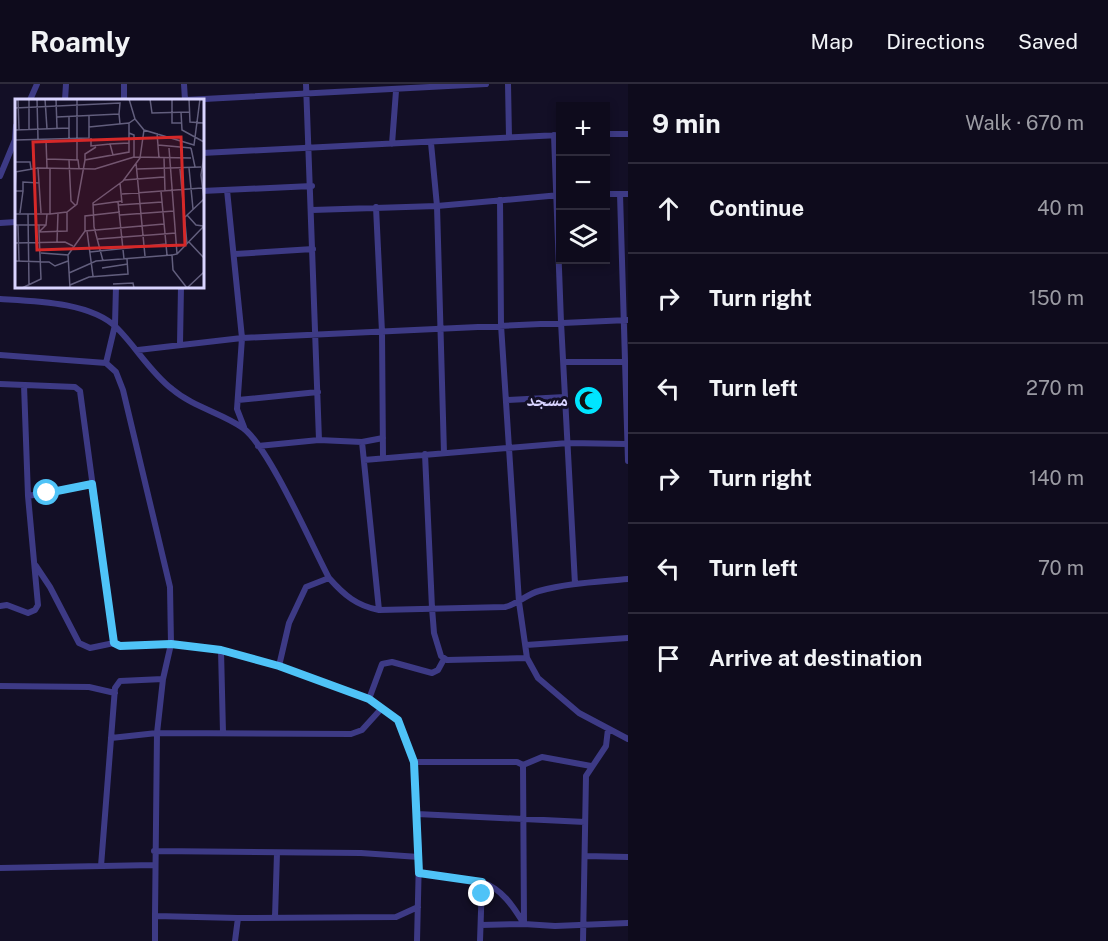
<!DOCTYPE html>
<html lang="en">
<head>
<meta charset="utf-8">
<style>
  :root { --surface:#0e0b1c; --page:#171425; --text:#f1f3f6; --muted:#9b9ba3; --line:#2e2b3b }
  body { margin:0; font-family:"Public Sans","Noto Naskh Arabic",sans-serif; background:var(--page); color:var(--text) }
  .controls { position:absolute; right:18px; top:18px; display:grid; overflow:hidden; border-radius:0px; box-shadow:0 3px 9px #0003 }
  .controls button { width:54px; height:54px; display:grid; place-items:center; padding:0; border:0; border-bottom:2px solid var(--line); background:var(--surface); color:var(--text); font:30px sans-serif }
  .stop { position:absolute; width:18px; height:18px; margin:-14px; border:4px solid #4fc3f7; border-radius:50%; background:#fff }
  .stop.end { background:#4fc3f7; border-color:#fff; box-shadow:0 2px 6px #0008 }
  .list { margin:0; padding:0; list-style:none }
  h2 { display:flex; justify-content:space-between; align-items:center; height:78px; margin:0; padding:0 24px; font-size:26px }
  h2 small { font-size:20px; font-weight:400; color:var(--muted) }
  .list li { display:grid; grid-template-columns:39px 1fr auto; gap:18px; align-items:center; box-sizing:border-box; height:90px; padding:0 24px; border-top:2px solid var(--line) }
  .list b { display:block; font-size:22px; white-space:nowrap }
  .list em { font-size:20px; font-style:normal; color:var(--muted) }
  .icon { flex:none; width:33px; height:33px; fill:none; stroke:currentColor; stroke-width:2; stroke-linecap:round; stroke-linejoin:round }
  .map { position:relative; flex:none; width:628px; height:857px; overflow:hidden }
  header { display:flex; align-items:center; gap:36px; box-sizing:border-box; height:84px; padding:0 30px; background:var(--surface); border-bottom:2px solid var(--line) }
  header strong { font-size:28px }
  nav { display:flex; gap:33px; margin-inline-start:auto; font-size:21px }
  main { display:flex }
  aside { flex:1; background:var(--surface) }
  .map>svg:first-child { display:block }
  .lines { fill:none; stroke-linecap:round; stroke-linejoin:round }
  .street { stroke:#3d3a85; stroke-width:6 }
  .route { stroke:#4fc3f7; stroke-width:8 }
  .labels { text-anchor:middle; stroke-width:6; stroke-linejoin:round; paint-order:stroke }
  .poi-label { font-size:18px; font-weight:bold; fill:#d9d4ff; stroke:#130f26; text-anchor:end }
  .inset-road { fill:none; stroke:#625e7d; stroke-width:1.5 }
  .view { fill:#d62828; fill-opacity:0.15; stroke:#d62828; stroke-width:3 }
  .inset-edge { fill:none; stroke:#d9d4ff; stroke-width:3 }
</style>
</head>
<body>
<header>
<strong>Roamly</strong>
<nav><a>Map</a><a>Directions</a><a>Saved</a></nav>
</header>
<main>
<div class="map">
<svg width="628" height="857" viewBox="0 0 628 857">
  <rect width="100%" height="100%" fill="#130f26"/>
  <g class="lines">
    <path class="street" d="M184 0 185 16
      M306 0 319 356
      M508 0 509 53
      M30 16 37 0
      M65 16 66 0
      M124 16V0
      M185 16 486 0
      M606 50H628
      M554 51 561 238 575 500
      M431 59 437 122 444 369
      M392 60 396 7
      M202 69 560 51
      M0 92 15 56 16 42
      M227 106 242 254 237 325 244 343
      M202 107 312 102
      M606 110H628
      M620 110 628 377
      M500 116 501 241 519 518 527 574 538 594 579 629 628 655
      M376 123 382 248 383 374
      M312 126 437 122 560 111
      M0 139 16 138
      M235 170 313 165
      M0 215C34 217 91 218 117 244 136 263 151 289 172 305 193 323 222 329 243 344 269 363 312 462 329 494 344 511 357 522 379 526L505 523C518 520 527 510 539 507 568 499 598 498 628 495
      M180 260 181 202
      M138 266 242 254 628 236
      M0 271 106 279 115 241 116 202
      M564 278H623
      M106 279 116 288 123 306 170 503 171 560 163 595 157 649 155 832 238 834 235 857
      M0 300 75 303 80 307 114 559 120 562 171 560 221 566 279 582 369 615 398 636 414 678 419 773
      M24 301 28 412 92 400
      M238 316 318 308
      M507 316 565 313
      M362 358 379 526
      M258 362 319 356 362 358 383 354
      M425 370 432 524 434 549 441 572 447 576 527 574
      M364 376 568 359 627 360
      M36 482 50 503 79 559 90 564 114 559
      M0 522 7 521 28 529 35 526 38 521 28 412
      M526 561 628 554
      M221 566 223 649
      M279 582 289 539 306 503 329 494
      M0 602 89 603 115 609
      M369 615 382 580 392 578 432 589 438 586 444 575
      M111 654 157 649 351 650 362 646 381 625
      M414 678H517L523 681 524 840 481 841
      M523 681 542 673 591 682
      M417 730 585 738
      M154 767 361 769 419 773 417 857
      M585 772 628 773
      M101 782 115 604 120 597 163 595
      M0 784 154 781
      M419 789 482 798 480 857
      M482 798C502 805 513 822 524 840L555 842 628 839
      M275 833 277 769
      M238 834 396 833 418 823
      M155 857V832
      M583 857 586 692 606 662 608 645"/>
  </g>
  <g class="lines">
    <path class="route" d="M47 409 92 400 114 559 120 562 171 560 221 566 279 582 369 615 398 636 414 678 419 789 482 798V810"/>
  </g>
  <defs>
    <symbol id="mosque-disc" viewBox="-11 -11 22 22"><circle r="9.5" fill="#00e5ff" stroke="#130f26"/><path d="M3.5-4.9A6 6 0 1 0 3.5 4.9A5 5 0 1 1 3.5-4.9Z" fill="#111"/></symbol>
  </defs>
  <g fill-rule="evenodd">
    <use href="#mosque-disc" x="572" y="300" width="33" height="33"/>
  </g>
  <g class="labels">
    <g class="poi-label">
      <text x="568" y="322">مسجد</text>
    </g>
  </g>
  <g transform="translate(15 15)">
    <rect width="189" height="189" fill="#130f26"/>
    <path class="inset-road" d="M3 0 4 31M22 0 23 40M30 0 32 30M41 0 42 29M114 0 120 20M135 0 137 14 174 13M157 0V24H166M174 0 175 23 189 24M0 9 105 4 104 15M166 13 167 31 189 43M42 18 104 15 105 25M54 18V40M74 28 114 24 120 20 129 31 179 46 185 0M14 30V0M0 31 54 29M114 34 119 36V58L176 59M142 34 144 59M76 39V47L95 45M0 41 74 39V17M31 41 32 69M143 46 176 49M154 49 162 155 157 156 158 171 172 189M176 49 180 68M98 56 95 45 114 44M189 57 186 76 189 100M149 59 150 92M32 60 63 61 64 69M54 61 56 102 61 107M62 61V0M70 61V55L81 48M0 63H15L16 70M121 64 130 157M174 69 178 110M122 70 186 68M165 70 172 145M0 73 23 69M109 81 149 78M24 84 26 114M105 84 107 104M0 92H8V83L24 84 23 69 80 70 119 58M0 92 1 73M146 92 152 156M107 95 187 89M103 103 109 160M78 106 107 102M104 106 147 103M5 114 8 92M0 115H35V69M13 115 14 186M35 115 52 113 62 105 70 61 114 53V24M105 116 159 112M172 116 181 126 188 127M169 119 189 100M0 126H31L32 115M3 126 4 162M24 126V133L52 132V113M70 132V117L105 113M72 132 78 177M83 140 161 134M42 143 43 114M174 143 189 159M0 144 50 143 58 147M75 153 151 145M26 154 53 156 55 189M162 155 189 127M53 156 70 132 149 125M0 162 34 163 40 167 53 162M88 162 79 128 78 104 108 82 125 59 129 31M87 169 113 165M54 174 81 162 157 156M98 185 118 184 119 189M55 186 74 178 113 175 112 160M7 189 26 180 24 133 31 126M172 189 189 173"/>
    <path class="view" d="M166 38 170 146 22 151 18 43Z"/>
    <rect width="189" height="189" class="inset-edge"/>
  </g>
</svg>
<div class="controls">
<button>+</button>
<button>−</button>
<button><svg class="icon" aria-label="layers" viewBox="0 0 24 24"><path d="M12 4l9 5-9 5-9-5zM3 14l9 5 9-5"/></svg></button>
</div>
<div class="stop" style="left:47px;top:409px"></div>
<div class="stop end" style="left:482px;top:810px"></div>
</div>
<aside>
<h2>9 min<small>Walk · 670 m</small></h2>
<ul class="list">
<li><svg class="icon" aria-label="ahead" viewBox="0 0 24 24"><path d="M12 20V5M6 11l6-6 6 6"/></svg><div><b>Continue</b></div><em>40 m</em></li>
<li><svg class="icon" aria-label="right" viewBox="0 0 24 24"><path d="M7 20v-9h11M14 6l5 5-5 5"/></svg><div><b>Turn right</b></div><em>150 m</em></li>
<li><svg class="icon" aria-label="left" viewBox="0 0 24 24"><path d="M17 20v-9H6M10 6l-5 5 5 5"/></svg><div><b>Turn left</b></div><em>270 m</em></li>
<li><svg class="icon" aria-label="right" viewBox="0 0 24 24"><path d="M7 20v-9h11M14 6l5 5-5 5"/></svg><div><b>Turn right</b></div><em>140 m</em></li>
<li><svg class="icon" aria-label="left" viewBox="0 0 24 24"><path d="M17 20v-9H6M10 6l-5 5 5 5"/></svg><div><b>Turn left</b></div><em>70 m</em></li>
<li><svg class="icon" aria-label="arrive" viewBox="0 0 24 24"><path d="M6 21V4h12l-3 4 3 4H6"/></svg><div><b>Arrive at destination</b></div></li>
</ul>
</aside>
</main>
</body>
</html>
